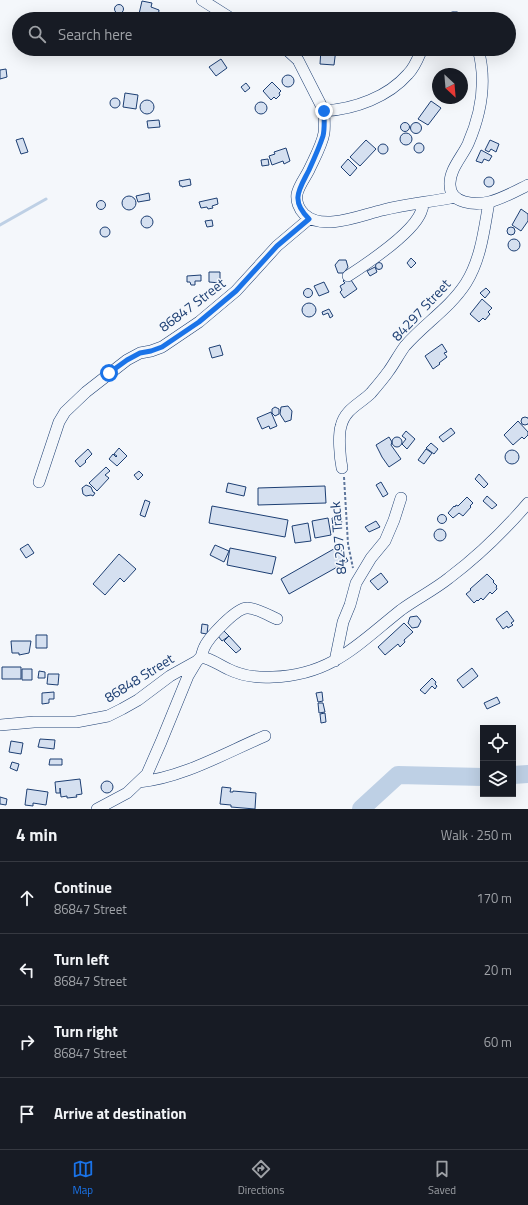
<!DOCTYPE html>
<html lang="en">
<head>
<meta charset="utf-8">
<style>
  :root { --surface:#171b24; --page:#20242c; --text:#f1f3f6; --muted:#9ea1a6; --line:#363941; --accent:#1a73e8 }
  body { margin:0; font-family:"Titillium Web",sans-serif; background:var(--page); color:var(--text) }
  .controls { position:absolute; right:12px; bottom:12px; display:grid; overflow:hidden; border-radius:0px; box-shadow:0 4px 16px #0002 }
  .controls button { width:36px; height:36px; display:grid; place-items:center; padding:0; border:0; border-bottom:1px solid var(--line); background:var(--surface); color:var(--text); font:20px sans-serif }
  .compass { position:absolute; left:432px; top:68px; width:36px; height:36px; border-radius:50%; background:var(--surface); box-shadow:0 4px 16px #0002; rotate:154deg }
  .stop { position:absolute; width:12px; height:12px; margin:-9px; border:3px solid #1a73e8; border-radius:50%; background:#fff }
  .stop.end { background:#1a73e8; border-color:#fff; box-shadow:0 1px 4px #0008 }
  .list { margin:0; padding:0; list-style:none }
  h2 { display:flex; justify-content:space-between; align-items:center; height:52px; margin:0; padding:0 16px; font-size:17px }
  h2 small { font-size:13px; font-weight:400; color:var(--muted) }
  .list li { display:grid; grid-template-columns:26px 1fr auto; gap:12px; align-items:center; box-sizing:border-box; height:72px; padding:0 16px; border-top:1px solid var(--line) }
  .list b { display:block; font-size:15px; white-space:nowrap }
  .list p { margin:0; font-size:13px; white-space:nowrap; color:var(--muted) }
  .list em { font-size:13px; font-style:normal; color:var(--muted) }
  .icon { flex:none; width:22px; height:22px; fill:none; stroke:currentColor; stroke-width:2; stroke-linecap:round; stroke-linejoin:round }
  .map { position:relative; flex:none; width:528px; height:809px; overflow:hidden }
  .search { position:absolute; background:var(--surface); box-shadow:0 4px 16px #0002; left:12px; right:12px; top:12px; height:44px; display:flex; align-items:center; gap:10px; box-sizing:border-box; padding:0 14px; border-radius:22px; color:var(--muted); font-size:15px }
  .sheet { height:340px; background:var(--surface) }
  nav { display:flex; justify-content:space-around; align-items:center; box-sizing:border-box; height:56px; border-top:1px solid var(--line); background:var(--surface); font-size:11px; color:var(--muted) }
  nav a { display:grid; justify-items:center; gap:2px }
  nav .on { color:var(--accent) }
  .map>svg:first-child { display:block }
  .lines { fill:none; stroke-linecap:round; stroke-linejoin:round }
  .stream { stroke:#bed0e5; stroke-width:3 }
  .river { stroke:#bed0e5; stroke-width:18 }
  .building { fill:#d5e0f0; stroke:#1d3f73 }
  .minor-casing { stroke:#1d3f73; stroke-width:12 }
  .path { stroke:#5e769c; stroke-width:2; stroke-dasharray:3 2; stroke-linecap:butt }
  .minor { stroke:#f4f7fb; stroke-width:11 }
  .route { stroke:#1a73e8; stroke-width:5 }
  .labels { text-anchor:middle; stroke-width:3; stroke-linejoin:round; paint-order:stroke }
  .street-label { font-size:14px; fill:#1d3f73; stroke:#f4f7fb }
</style>
</head>
<body>
<div class="map">
<svg width="528" height="809" viewBox="0 0 528 809">
  <rect width="100%" height="100%" fill="#f4f7fb"/>
  <g class="lines">
    <path class="stream" d="M0 225 46 199"/>
    <path class="river" d="M513 775 528 774
      M361 809 398 775 483 777"/>
  </g>
  <path class="building" d="M142 1 152 3 151 7 159 10 158 18 139 14Z
    M114.5 9a4.5 4.5 0 1 1 9 0a4.5 4.5 0 1 1-9 0Z
    M321 49H336L334 65 320 64Z
    M221 59 227 68 216 76 209 67Z
    M6 69 7 77 0 79V70Z
    M282 81a6 6 0 1 1 12 0a6 6 0 1 1-12 0Z
    M272 82 281 91 279 93 280 95 276 99 274 97 271 100 263 91Z
    M246 83 250 88 245 92 241 87Z
    M125 93 138 95 136 109 123 107Z
    M110 103a5 5 0 1 1 10 0a5 5 0 1 1-10 0Z
    M140 107a7 7 0 1 1 14 0a7 7 0 1 1-14 0Z
    M431 101 441 108 428 125 418 119Z
    M255 108a6 6 0 1 1 12 0a6 6 0 1 1-12 0Z
    M159 120 160 127 148 128 147 121Z
    M400.5 127a4.5 4.5 0 1 1 9 0a4.5 4.5 0 1 1-9 0Z
    M410.5 128a5.5 5.5 0 1 1 11 0a5.5 5.5 0 1 1-11 0Z
    M400 139a6 6 0 1 1 12 0a6 6 0 1 1-12 0Z
    M23 138 28 152 21 154 16 140Z
    M366 140 376 149 360 166 350 157Z
    M490 140 499 144 496 152 491 149 489 152 485 150Z
    M414 148a5 5 0 1 1 10 0a5 5 0 1 1-10 0Z
    M378 149a5 5 0 1 1 10 0a5 5 0 1 1-10 0Z
    M286 148 290 161 284 164 283 161 272 165 269 156 275 154 274 152Z
    M481 150 492 156 489 161 484 159 482 163 476 161Z
    M268 159 269 165 262 166 261 160Z
    M348 159 357 168 350 176 341 167Z
    M484 182a5 5 0 1 1 10 0a5 5 0 1 1-10 0Z
    M190 179 191 185 182 187V186H180L179 181Z
    M149 193 150 200 138 202 136 196Z
    M122 203a7 7 0 1 1 14 0a7 7 0 1 1-14 0Z
    M217 198 218 204 212 206 213 208 208 209 207 207 201 208 199 202Z
    M96.5 205a4.5 4.5 0 1 1 9 0a4.5 4.5 0 1 1-9 0Z
    M521 209 528 214V221L521 231 512 225Z
    M141 222a6 6 0 1 1 12 0a6 6 0 1 1-12 0Z
    M212 220 213 226 207 227 205 221Z
    M100 232a5 5 0 1 1 10 0a5 5 0 1 1-10 0Z
    M507 231a4 4 0 1 1 8 0a4 4 0 1 1-8 0Z
    M508 245a6 6 0 1 1 12 0a6 6 0 1 1-12 0Z
    M411 258 416 263 411 268 407 263Z
    M339 260H346L348 267 344 273H338L335 265Z
    M375.5 266a3.5 3.5 0 1 1 7 0a3.5 3.5 0 1 1-7 0Z
    M375 267 377 272 370 276 367 271Z
    M209 272H220V283L209 282Z
    M201 275V281H195V285H191L190 282H187V276Z
    M349 277 357 289 344 298 340 292 342 290 340 286 345 283 343 281Z
    M324 282 329 292 319 296 314 286Z
    M486 288 490 292 485 298 480 293Z
    M303.5 293a4.5 4.5 0 1 1 9 0a4.5 4.5 0 1 1-9 0Z
    M482 299 492 308 488 312 490 314 485 320 483 318 479 322 470 314Z
    M302 310a7 7 0 1 1 14 0a7 7 0 1 1-14 0Z
    M329 309 333 316 330 318 328 313 323 315 322 312Z
    M442 344 447 352 444 353 447 357 439 363 440 364 433 369 425 356Z
    M220 345 223 355 212 358 209 348Z
    M288 406 292 411 291 420 285 422 280 414 281 407Z
    M275 407 279 409V414L275 416 272 413V409Z
    M271 412 277 426 270 429 269 426 262 429 257 418Z
    M521 421a4 4 0 1 1 8 0a4 4 0 1 1-8 0Z
    M518 421 528 432V435L524 439 522 437 513 445 504 435Z
    M451 428 455 433 443 442 439 437Z
    M406 431 415 439 407 449 402 444 406 439 402 436Z
    M389 437 392 442 391 445 401 459 389 467 382 457 376 445Z
    M392 442a5 5 0 1 1 10 0a5 5 0 1 1-10 0Z
    M431 443 438 449 434 454 426 448Z
    M119 448 127 456 117 466 109 459 113 454 116 457 117 456 114 454Z
    M88 449 92 454 85 461 86 462 80 467 75 461Z
    M426 449 432 453 424 464 418 460Z
    M505 457a7 7 0 1 1 14 0a7 7 0 1 1-14 0Z
    M106 467 110 471 105 475 109 478 97 491 89 483Z
    M139 471 143 475 138 480 134 475Z
    M479 474 488 484 484 488 475 479Z
    M381 482 388 494 383 497 376 485Z
    M228 483 246 487 244 496 226 492Z
    M86 485 91 487 93 492 95 493 93 496 91 495 86 496 83 494 82 488Z
    M325 486 326 503 258 505V488Z
    M487 496 497 505 492 509 483 501Z
    M467 497 473 503 470 506 471 507 463 516 459 513 453 518 448 513 454 506 455 507 456 505 458 506Z
    M145 500 150 502 145 517 140 515Z
    M212 506 288 520 285 537 209 523Z
    M437.5 519a4.5 4.5 0 1 1 9 0a4.5 4.5 0 1 1-9 0Z
    M341 516 342 525 333 526 332 518Z
    M328 518 331 535 315 538 312 521Z
    M376 521 380 527 369 532 365 527Z
    M308 523 311 541 295 543 292 526Z
    M434 535a6 6 0 1 1 12 0a6 6 0 1 1-12 0Z
    M28 544 34 553 26 558 20 549Z
    M215 545 229 551 224 562 210 555Z
    M339 546 348 561 289 594 281 579Z
    M230 548 276 557 272 574 227 565Z
    M119 554 136 569 124 582 120 578 105 595 93 584Z
    M381 573 388 582 378 590 370 581Z
    M487 574 494 581 493 582 497 586 496 587 497 589 492 594 490 592 483 600 481 598 478 601 477 600 474 603 466 594 471 590 470 589Z
    M507 611 514 621 511 623 513 625 508 628 507 626 503 629 496 619Z
    M417 616 421 621 418 627 412 628 408 623 410 617Z
    M404 623 413 632 404 640 405 642 400 647 398 644 385 655 378 647Z
    M202 624 208 625 207 634 201 633Z
    M224 631 229 636 222 641 218 636Z
    M36 635H47V648H36Z
    M229 636 241 649 236 653 224 641Z
    M11 641H31L29 653 19 655V653H12Z
    M2 667H21V679H2Z
    M472 668 478 676 463 688 457 680Z
    M22 669H32V680H22Z
    M39 671 45 672V678H38Z
    M48 674H59L58 685 47 684Z
    M432 678 436 682 435 684 437 686 435 689 432 686 425 694 420 690Z
    M54 692V699H49V703L42 704V693Z
    M322 692 323 701 318 702 316 693Z
    M497 697 500 703 487 709 484 703Z
    M318 703H323L325 712 319 713Z
    M325 713 326 722 321 723 320 714Z
    M40 739 55 740 54 749 38 747Z
    M11 741 23 743 21 754 9 752Z
    M50 759H62V765H49Z
    M12 762 19 764 17 771 10 768Z
    M80 779 82 794 76 795 77 797 67 798V796L61 797 60 788V793H56L55 782Z
    M101 787a6 6 0 1 1 12 0a6 6 0 1 1-12 0Z
    M222 787 231 788 230 792H233V791L256 793 255 809 231 807V805L220 804Z
    M27 789 48 792 46 805 33 803V806L25 805Z
    M0 797 7 799 6 805 0 804Z"/>
  <g class="lines">
    <defs>
      <path id="minor" d="M202 0 232 19
        M448 19 455 17 459 19
        M286 49 298 60 324 111C355 109 388 97 408 74 415 67 418 58 422 49
        M478 49C487 81 481 114 468 144 462 157 449 170 450 185 450 204 475 205 489 202 502 199 516 191 528 185
        M324 111C324 118 325 126 324 133 322 145 314 159 309 170 305 178 299 185 297 194 296 201 299 209 304 214 323 232 361 215 383 210 406 204 431 202 455 197
        M348 276C368 263 413 233 421 212 422 210 423 206 423 203
        M342 468C340 458 338 436 341 426 345 409 360 404 371 393 377 386 383 379 388 372 394 364 399 354 405 346 424 324 450 308 466 283 481 259 484 230 489 202
        M39 482 59 422 65 412 86 392 127 360 140 353 151 351 162 347 199 322 236 291 277 246 309 219
        M201 657C202 654 203 650 204 648 208 638 236 608 247 608 254 607 270 616 277 619
        M335 661 343 622 350 605 356 583 371 558 385 541 394 520 401 498
        M0 725 34 722H76L108 716 122 709 138 700 170 676 197 661
        M139 782C182 778 225 753 265 736
        M97 809 127 793 147 774 161 742 188 676 197 661 201 657C212 659 219 665 228 669 242 676 257 678 273 677 332 675 358 644 401 610 416 599 434 590 449 578 478 556 504 531 528 503"/>
    </defs>
    <use href="#minor" class="minor-casing"/>
    <path class="path" d="M344 477 348 544 353 568"/>
    <use href="#minor" class="minor"/>
  </g>
  <g class="lines">
    <path class="route" d="M109 373 127 360 140 353 151 351 162 347 199 322 236 291 277 246 309 219C290 200 299 190 309 170 314 159 319 148 323 136 325 128 324 119 324 111"/>
  </g>
  <g class="labels">
    <g class="street-label">
      <text transform="translate(192 305) rotate(-37)" y="5">86847 Street</text>
      <text transform="translate(421 310) rotate(-47)" y="5">84297 Street</text>
      <text transform="translate(338 538) rotate(-95)" y="5">84297 Track</text>
      <text transform="translate(139 678) rotate(-32)" y="5">86848 Street</text>
    </g>
  </g>
</svg>
<div class="controls">
<button><svg class="icon" aria-label="locate" viewBox="0 0 24 24"><circle cx="12" cy="12" r="6"/><path d="M12 2v4M12 18v4M2 12h4M18 12h4"/></svg></button>
<button><svg class="icon" aria-label="layers" viewBox="0 0 24 24"><path d="M12 4l9 5-9 5-9-5zM3 14l9 5 9-5"/></svg></button>
</div>
<svg class="compass" viewBox="-18 -18 36 36"><path d="M0-13l5 13h-10z" fill="#e53935"/><path d="M0 13l5-13h-10z" fill="#9ea1a6"/></svg>
<div class="stop" style="left:109px;top:373px"></div>
<div class="stop end" style="left:324px;top:111px"></div>
<div class="search"><svg class="icon" aria-label="search" viewBox="0 0 24 24"><circle cx="10" cy="10" r="6"/><path d="M15 15l6 6"/></svg>Search here</div>
</div>
<section class="sheet">
<h2>4 min<small>Walk · 250 m</small></h2>
<ul class="list">
<li><svg class="icon" aria-label="ahead" viewBox="0 0 24 24"><path d="M12 20V5M6 11l6-6 6 6"/></svg><div><b>Continue</b><p>86847 Street</p></div><em>170 m</em></li>
<li><svg class="icon" aria-label="left" viewBox="0 0 24 24"><path d="M17 20v-9H6M10 6l-5 5 5 5"/></svg><div><b>Turn left</b><p>86847 Street</p></div><em>20 m</em></li>
<li><svg class="icon" aria-label="right" viewBox="0 0 24 24"><path d="M7 20v-9h11M14 6l5 5-5 5"/></svg><div><b>Turn right</b><p>86847 Street</p></div><em>60 m</em></li>
<li><svg class="icon" aria-label="arrive" viewBox="0 0 24 24"><path d="M6 21V4h12l-3 4 3 4H6"/></svg><div><b>Arrive at destination</b></div></li>
</ul>
</section>
<nav>
<a class="on"><svg class="icon" aria-label="map" viewBox="0 0 24 24"><path d="M3 6l6-2 6 2 6-2v14l-6 2-6-2-6 2zM9 4v14M15 6v14"/></svg>Map</a>
<a><svg class="icon" aria-label="directions" viewBox="0 0 24 24"><path d="M12 3l9 9-9 9-9-9zM9 14v-3h6M13 9l2 2-2 2"/></svg>Directions</a>
<a><svg class="icon" aria-label="saved" viewBox="0 0 24 24"><path d="M7 4h10v16l-5-4-5 4z"/></svg>Saved</a>
</nav>
</body>
</html>
